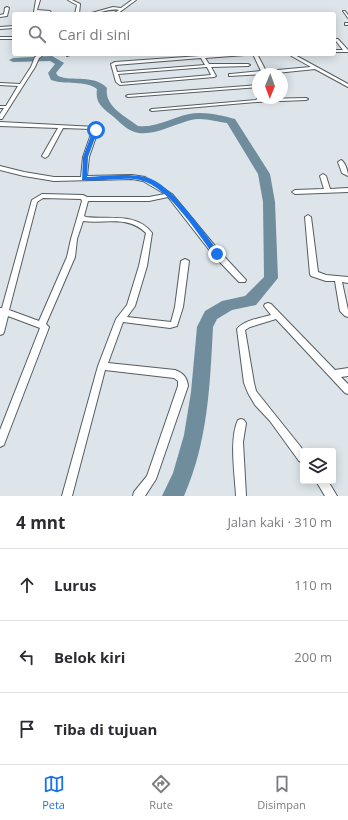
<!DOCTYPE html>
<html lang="id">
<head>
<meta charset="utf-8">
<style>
  :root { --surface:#fff; --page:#f2f2f3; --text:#2b2b33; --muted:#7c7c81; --line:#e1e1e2; --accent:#1a73e8 }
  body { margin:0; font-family:"Open Sans",sans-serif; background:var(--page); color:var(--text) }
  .controls { position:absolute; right:12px; bottom:12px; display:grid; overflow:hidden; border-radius:4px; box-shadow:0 2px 10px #0003 }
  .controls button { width:36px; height:36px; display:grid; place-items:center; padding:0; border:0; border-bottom:1px solid var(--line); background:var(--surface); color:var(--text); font:20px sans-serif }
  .compass { position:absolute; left:252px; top:68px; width:36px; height:36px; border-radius:50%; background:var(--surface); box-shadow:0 2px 10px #0003; rotate:181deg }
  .stop { position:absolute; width:12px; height:12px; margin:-9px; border:3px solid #1a73e8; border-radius:50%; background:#fff }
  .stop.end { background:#1a73e8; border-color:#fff; box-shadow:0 1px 4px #0008 }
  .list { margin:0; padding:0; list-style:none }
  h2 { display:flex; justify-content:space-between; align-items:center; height:52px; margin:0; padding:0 16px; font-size:17px }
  h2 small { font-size:13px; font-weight:400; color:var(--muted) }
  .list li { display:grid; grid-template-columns:26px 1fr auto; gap:12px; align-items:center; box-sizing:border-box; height:72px; padding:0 16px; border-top:1px solid var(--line) }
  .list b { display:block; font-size:15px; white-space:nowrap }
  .list em { font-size:13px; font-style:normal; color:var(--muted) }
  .icon { flex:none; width:22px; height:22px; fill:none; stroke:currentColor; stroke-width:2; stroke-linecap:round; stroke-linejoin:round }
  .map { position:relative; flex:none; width:348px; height:496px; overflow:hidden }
  .search { position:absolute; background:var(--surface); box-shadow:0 2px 10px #0003; left:12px; right:12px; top:12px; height:44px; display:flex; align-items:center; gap:10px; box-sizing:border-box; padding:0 14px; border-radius:4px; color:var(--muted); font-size:15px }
  .sheet { height:268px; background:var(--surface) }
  nav { display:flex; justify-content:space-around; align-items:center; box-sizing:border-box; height:56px; border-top:1px solid var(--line); background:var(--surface); font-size:11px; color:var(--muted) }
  nav a { display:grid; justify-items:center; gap:2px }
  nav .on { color:var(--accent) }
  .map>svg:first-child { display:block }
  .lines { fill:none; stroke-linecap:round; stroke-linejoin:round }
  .river { fill:#708d9d; fill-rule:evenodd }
  .minor-casing { stroke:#565d61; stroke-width:2 }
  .minor { fill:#fff; fill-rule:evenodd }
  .route { fill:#1a73e8 }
</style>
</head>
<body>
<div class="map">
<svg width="348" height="496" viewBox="0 0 348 496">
  <rect width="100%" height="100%" fill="#dde5ea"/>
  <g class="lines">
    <path class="river" d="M52 56 64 63 56 73 58 76C73 82 94 74 107 88 104 106 125 116 138 126 156 128 171 118 189 114 203 111 221 115 235 119L270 174 275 202 278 278 256 305 232 310 217 319 213 327C210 385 208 442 184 496H162L173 473 184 435 191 392 197 327 205 311 222 301 245 296 264 277 263 202 258 174 227 123C216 122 203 117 191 120 174 124 149 139 132 131 124 128 117 119 110 114 101 107 95 101 97 89 86 80 65 85 51 80L48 73 55 64 50 61 13 62 9 60 13 58Z"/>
    <defs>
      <path id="minor" d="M36 0H40L37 10 50 11 52 14 34 12Z
        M68 0H72L80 4 79 14H75L77 5Z
        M132 0H136L117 14H113L119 10C108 8 99 14 88 14L113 7 121 8Z
        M7 7 9 8 7 16 0 17V15L4 14 5 8Z
        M343 11H345L348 15V18Z
        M345 23H348V25H345Z
        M14 26V28L0 29V27Z
        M0 37H14V39H0Z
        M334 39H338L348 50V52H334V50H343L336 41H334Z
        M40 54H45L39 58 35 67 2 119H0V114L4 108H0V106H6L18 86 0 85V83L20 84 31 67 35 57Z
        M66 54H70V55L67 56Z
        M228 54H247L245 55 205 58 209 64H248L250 65 248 66 211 67 216 76 214 77 120 85 116 82 111 64 115 62 200 56 202 55 204 56ZM201 58 205 65 117 72 115 65ZM207 67 211 75 121 83 118 74Z
        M253 54H257L266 71 311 67 288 54H293L348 84V87L315 69 267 74 229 76V74H231L261 71Z
        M258 85V87L128 97 126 96 128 95Z
        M258 98H262V99L306 98 308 99 306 100 257 102 152 111 150 110 152 109 256 100Z
        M0 122 96 127 97 134 89 157 87 176 132 175 145 177 172 194 220 252 246 280 245 282H239L214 256 168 197 149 201H88L84 216 86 217C109 220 136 212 152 233L147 266 135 306 127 317 171 322 175 307 181 261 185 259 189 261 183 307 177 326 170 328 123 322 108 363 175 370C183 373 187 377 188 386L156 479 145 496H133L134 492 147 476 178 386V381L174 378 105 370 72 496H62L98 366 116 319 127 305 139 266 146 233C128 215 105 224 83 221L77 239 75 257 46 324 49 327 48 330 5 442 4 445 0 447V430L40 328 8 316 4 332 3 334 0 335V308H2L32 200 42 194 83 195 87 197H149L165 194 143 181 132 179 54 181 24 176 0 170V166L24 172 54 177H81L83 157 91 134V129L63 128 48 156 45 158 42 156 58 128 0 126ZM43 198 81 199 82 201 71 239 67 257 39 321 9 310 37 202Z
        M341 160C345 162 348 171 348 176L342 173 338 162Z
        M323 174 326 176 330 189 348 188V192L295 194 292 192 295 190 324 189 320 176Z
        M308 215 311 217 318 272 326 275 348 277V283L342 282 348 310V317L345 316 340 311 335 281H326L311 276 310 274 305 217Z
        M268 303 271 304 335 370 348 368V376L341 377 348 384V394L345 393 276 319 250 327 245 330 254 383 256 391 304 451H303V463L299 461 270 421 255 405 248 393 244 383 237 329C244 320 261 318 271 315L264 306 265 304Z
        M241 419 244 420 246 423 243 442 246 496H236C235 475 229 439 238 420Z
        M316 481H328L337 496H325Z"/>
    </defs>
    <use href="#minor" class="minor-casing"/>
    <use href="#minor" class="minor"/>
  </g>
  <path class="route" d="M96 128 98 130 88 157 87 177C105 176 126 173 145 177 172 183 202 231 219 252V255H214C196 232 166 181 134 179 117 178 99 182 82 180L83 157 93 130Z"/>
</svg>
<div class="controls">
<button><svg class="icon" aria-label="layers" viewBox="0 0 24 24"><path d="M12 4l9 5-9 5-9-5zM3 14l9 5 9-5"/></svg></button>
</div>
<svg class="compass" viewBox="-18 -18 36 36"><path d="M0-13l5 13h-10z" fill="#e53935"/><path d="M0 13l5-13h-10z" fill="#7c7c81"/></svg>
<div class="stop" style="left:96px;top:130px"></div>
<div class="stop end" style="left:217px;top:254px"></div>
<div class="search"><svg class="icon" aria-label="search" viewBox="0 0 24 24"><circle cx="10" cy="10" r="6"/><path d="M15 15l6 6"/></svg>Cari di sini</div>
</div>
<section class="sheet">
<h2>4 mnt<small>Jalan kaki · 310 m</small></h2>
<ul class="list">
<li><svg class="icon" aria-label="ahead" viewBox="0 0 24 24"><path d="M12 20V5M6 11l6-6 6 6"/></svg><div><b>Lurus</b></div><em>110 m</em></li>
<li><svg class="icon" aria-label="left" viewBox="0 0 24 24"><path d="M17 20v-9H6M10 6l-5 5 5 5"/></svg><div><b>Belok kiri</b></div><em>200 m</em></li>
<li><svg class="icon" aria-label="arrive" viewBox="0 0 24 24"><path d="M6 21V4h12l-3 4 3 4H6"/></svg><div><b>Tiba di tujuan</b></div></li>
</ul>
</section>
<nav>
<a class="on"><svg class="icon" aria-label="map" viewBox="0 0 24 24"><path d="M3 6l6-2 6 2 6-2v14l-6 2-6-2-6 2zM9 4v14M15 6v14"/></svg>Peta</a>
<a><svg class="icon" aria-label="directions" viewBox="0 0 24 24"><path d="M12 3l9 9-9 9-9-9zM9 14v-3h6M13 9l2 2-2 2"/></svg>Rute</a>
<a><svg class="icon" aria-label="saved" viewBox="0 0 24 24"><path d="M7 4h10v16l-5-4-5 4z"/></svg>Disimpan</a>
</nav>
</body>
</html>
